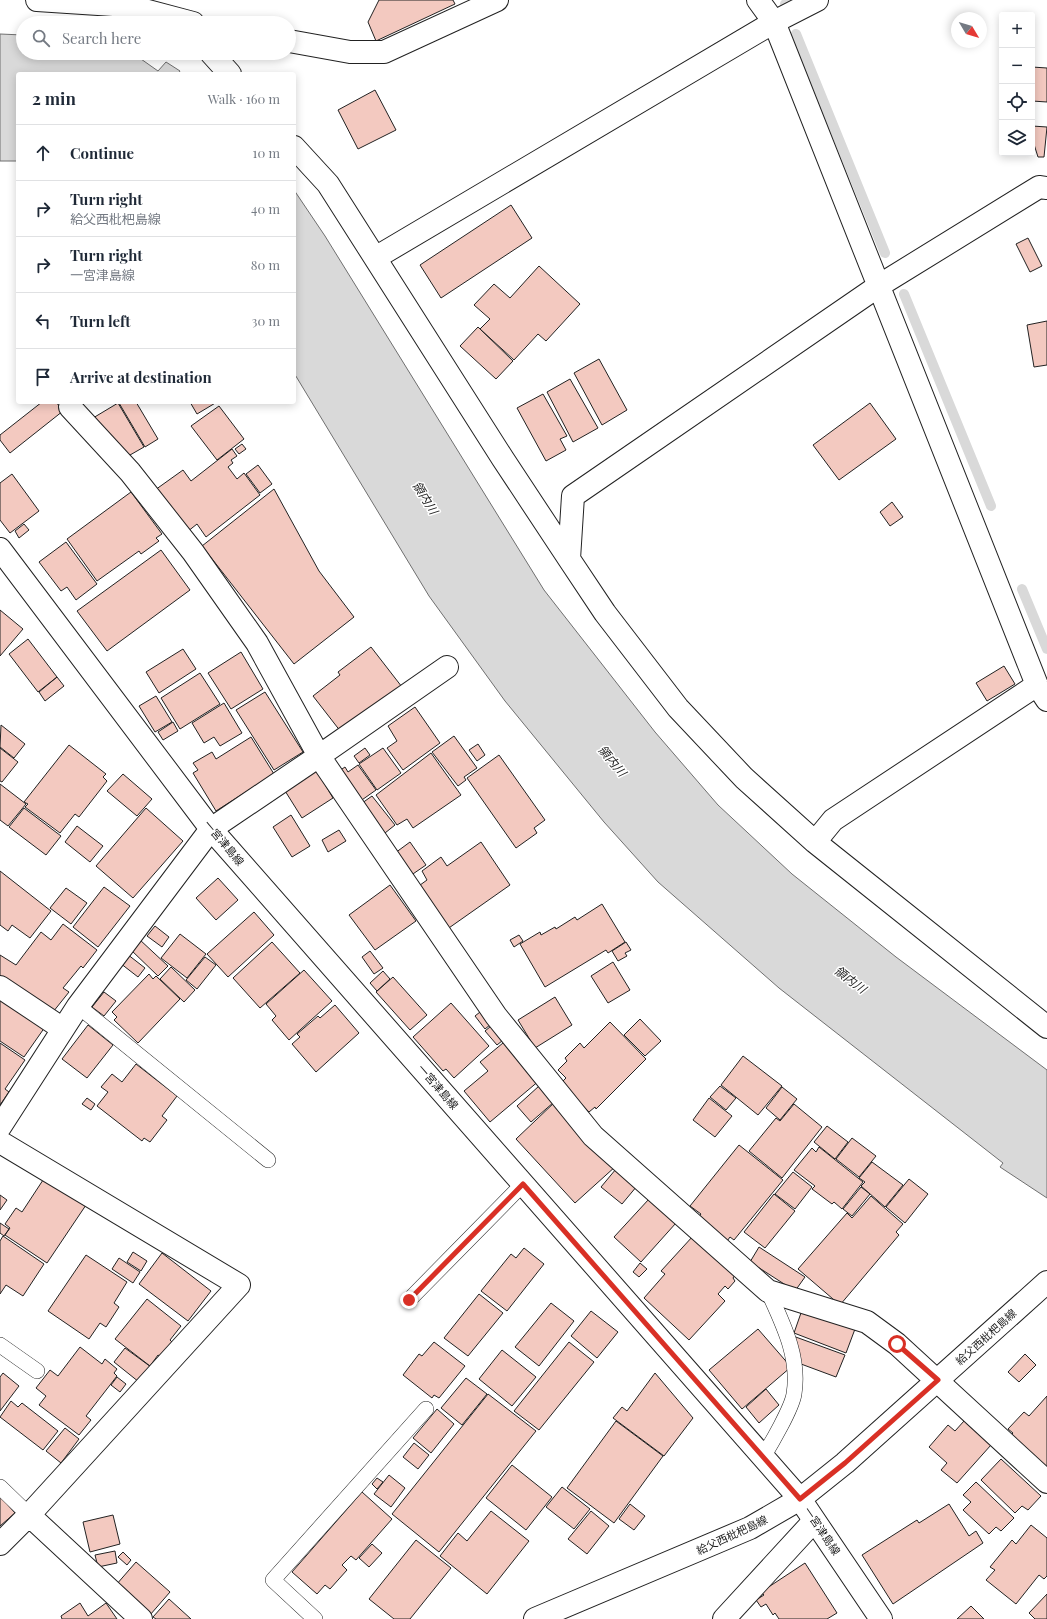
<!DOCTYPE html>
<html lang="en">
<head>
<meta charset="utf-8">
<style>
  :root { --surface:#fff; --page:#f6f6f7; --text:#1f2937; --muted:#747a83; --line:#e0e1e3 }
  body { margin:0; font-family:"Playfair Display","Noto Sans JP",serif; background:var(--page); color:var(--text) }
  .controls { position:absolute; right:12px; top:12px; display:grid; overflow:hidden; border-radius:4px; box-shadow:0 2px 10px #0003 }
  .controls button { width:36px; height:36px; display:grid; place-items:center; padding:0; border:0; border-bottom:1px solid var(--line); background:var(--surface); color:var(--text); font:20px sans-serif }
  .compass { position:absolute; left:951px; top:12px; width:36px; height:36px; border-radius:50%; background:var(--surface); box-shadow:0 2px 10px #0003; rotate:128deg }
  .stop { position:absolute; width:12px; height:12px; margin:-9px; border:3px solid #d93025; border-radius:50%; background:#fff }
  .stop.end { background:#d93025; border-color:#fff; box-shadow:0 1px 4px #0008 }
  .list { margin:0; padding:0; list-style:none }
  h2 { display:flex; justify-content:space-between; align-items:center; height:52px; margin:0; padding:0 16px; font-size:17px }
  h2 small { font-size:13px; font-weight:400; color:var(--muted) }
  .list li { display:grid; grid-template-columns:26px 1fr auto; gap:12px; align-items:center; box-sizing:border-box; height:56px; padding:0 16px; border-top:1px solid var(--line) }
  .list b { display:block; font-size:15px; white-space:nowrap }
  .list p { margin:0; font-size:13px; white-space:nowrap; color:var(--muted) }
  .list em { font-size:13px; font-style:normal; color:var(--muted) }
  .icon { flex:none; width:22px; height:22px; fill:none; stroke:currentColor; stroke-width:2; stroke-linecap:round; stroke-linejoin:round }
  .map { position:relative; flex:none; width:1047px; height:1619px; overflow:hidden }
  .search { position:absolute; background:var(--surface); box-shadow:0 2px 10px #0003; left:16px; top:16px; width:280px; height:44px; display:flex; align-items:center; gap:10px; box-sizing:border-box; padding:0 14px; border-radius:22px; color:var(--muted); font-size:15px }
  .panel { position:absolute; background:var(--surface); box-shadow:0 2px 10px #0003; left:16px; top:72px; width:280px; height:332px; border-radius:4px }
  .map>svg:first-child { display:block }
  .water { fill:#d9d9d9; stroke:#6f6f6f }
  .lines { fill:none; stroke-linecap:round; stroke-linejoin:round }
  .stream { stroke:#d9d9d9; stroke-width:10 }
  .building { fill:#f3c9c0; stroke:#222 }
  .lane-casing { stroke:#222; stroke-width:16 }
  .street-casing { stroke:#222; stroke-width:24 }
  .secondary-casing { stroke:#222; stroke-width:24 }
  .lane { stroke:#fff; stroke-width:15 }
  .street { stroke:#fff; stroke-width:22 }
  .secondary { stroke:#fff; stroke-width:22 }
  .route { stroke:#d93025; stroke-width:5 }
  .labels { text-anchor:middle; stroke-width:3; stroke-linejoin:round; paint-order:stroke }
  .street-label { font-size:11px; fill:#222; stroke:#fff }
  .water-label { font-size:12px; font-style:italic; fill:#222; stroke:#fff }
</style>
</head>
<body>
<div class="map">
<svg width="1047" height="1619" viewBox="0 0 1047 1619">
  <rect width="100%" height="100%" fill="#fff"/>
  <path class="water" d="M0 34 23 35V53H127L141 59 158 71 166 62 180 71 178 74H18V161H0Z
    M294 190 325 236 544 590 655 732 718 805 792 874 896 957 1047 1070V1198L1000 1167 1003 1163 779 988 658 882 604 822 505 701 429 596 294 373Z"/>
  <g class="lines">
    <path class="stream" d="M785 4 791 0
      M796 34 885 253
      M904 294 991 506
      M1022 589 1047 649"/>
  </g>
  <path class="building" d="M379 0H453L455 4 376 41 368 22Z
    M1032 67 1047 68V102L1032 101Z
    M375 90 396 130 358 149 338 110Z
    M1032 126 1047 127 1044 157H1038L1032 138Z
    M511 205 532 238 441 298 420 265Z
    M1028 238 1042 266 1030 272 1016 244Z
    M539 266 580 304 546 341 538 334 514 360 480 329 490 319 474 305 494 284 510 298Z
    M1047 321V365L1034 367 1027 325Z
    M478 327 513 361 496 379 460 346Z
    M599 359 627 410 602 425 574 373Z
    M570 379 598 428 573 442 547 392Z
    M543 394 567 436 560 439 566 450 546 461 517 408Z
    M42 402H56L63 411 10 453 0 440V435Z
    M121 402H136L158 439 145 447 119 403Z
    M190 402H217L197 414Z
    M118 403 144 447 130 455 93 418Z
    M870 403 896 439 839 480 813 445Z
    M219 406 244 439 217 460 191 426Z
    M242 444 246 449 239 454 235 449Z
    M232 449 237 456 231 460 233 463 228 467 237 479 244 473 260 495 206 537 197 524 187 532 155 490 183 470 191 481Z
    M258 465 272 484 260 493 246 474Z
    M12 474 39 511 10 533 0 520V483Z
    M274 489 319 571 354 617 294 664 202 546Z
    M131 492 162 534 156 538 159 541 141 554 139 551 97 581 67 539Z
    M892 502 903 517 890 526 880 512Z
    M24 524 29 530 19 538 15 531Z
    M66 542 97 584 76 600 67 587 61 591 39 562Z
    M161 550 190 590 107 651 77 611Z
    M0 610 23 629 0 656Z
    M28 639 57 677 38 692 9 654Z
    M371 647 402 687 361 719 358 715 341 732 313 696 340 675 338 672Z
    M183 649 196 669 159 693 146 672Z
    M241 652 263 689 231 709 208 673Z
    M1004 666 1015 684 987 701 976 683Z
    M200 673 220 704 180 729 161 698Z
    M57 677 64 686 45 701 39 692Z
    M265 692 303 752 274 770 236 710Z
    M156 696 172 722 155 732 139 706Z
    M224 703 242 733 220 746 214 737 204 743 192 723Z
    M415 707 440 743 403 770 387 748 397 741 388 726Z
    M173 722 178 731 163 740 158 732Z
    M1 725 25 744 14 758 0 747Z
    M454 736 477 768 464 777 466 780 458 786 432 752Z
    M251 737 274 774 216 811 193 773 198 770 193 763 212 752 216 759Z
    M478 744 485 755 477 761 469 750Z
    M69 745 106 774 103 777 107 781 79 817 75 814 60 833 25 807 28 804 24 802Z
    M0 748 18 762 2 782 0 781Z
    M365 748 370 755 359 763 354 756Z
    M383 748 401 773 377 790 359 764Z
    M431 753 461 795 413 828 407 819 397 825 376 795Z
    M499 755 545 820 534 828 537 833 516 848 467 778Z
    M358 765 376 790 359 802 336 773 345 767 348 772Z
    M314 766 333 798 302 818 282 786Z
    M123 774 152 799 137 816 107 791Z
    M0 784 26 804 8 826 0 820Z
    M372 796 395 825 380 837 358 806Z
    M24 808 61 836 46 855 9 827Z
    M146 808 183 841 133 898 96 866Z
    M291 815 310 846 292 857 273 827Z
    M77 826 103 846 90 862 65 842Z
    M339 830 346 841 328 852 322 840Z
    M410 842 426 865 407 878 391 856Z
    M481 842 510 885 446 930 416 888 427 880 422 871 441 857 447 866Z
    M0 871 51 911 30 938 12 925 8 931 0 925Z
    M218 878 238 900 216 920 196 898Z
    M390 885 416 921 375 950 349 915Z
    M104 887 130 906 98 947 73 927Z
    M66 888 87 903 71 924 50 908Z
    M602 904 625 942 608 953 606 950 545 987 520 944 540 932 541 935 555 927 556 929 575 917 577 920Z
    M254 912 274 935 228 977 207 954Z
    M63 924 97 950 83 968 81 966 63 988 69 992 53 1012 0 980V955L16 965 41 932 51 940Z
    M155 926 169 937 162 947 147 936Z
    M180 934 206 954 187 978 161 958Z
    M519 935 523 941 514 947 510 940Z
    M139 939 168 966 158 976 130 949Z
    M272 942 300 973 260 1008 233 978Z
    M626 942 631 950 625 953 627 956 618 961 612 951Z
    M370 951 383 968 374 974 362 957Z
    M127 954 145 968 138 977 120 963Z
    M205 957 216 965 197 989 186 980Z
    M613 962 630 990 608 1003 591 976Z
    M171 967 195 990 184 1002 160 979Z
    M304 970 332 1001 289 1040 272 1020 276 1016 266 1004Z
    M383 971 390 979 377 991 370 983Z
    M149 974 153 979 156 976 180 999 138 1043 114 1020 117 1017 112 1012Z
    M393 977 427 1015 410 1030 376 992Z
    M104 992 116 1001 104 1016 92 1007Z
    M0 997 45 1027 24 1057 0 1041Z
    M555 997 572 1025 535 1048 518 1020Z
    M451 1003 489 1046 454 1078 446 1069 443 1071 413 1037Z
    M335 1005 359 1033 316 1072 292 1044 300 1037 297 1034 318 1016 320 1018Z
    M485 1008 496 1020 485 1029 475 1016Z
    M640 1019 661 1041 645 1056 624 1035Z
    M496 1022 508 1036 497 1045 485 1031Z
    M610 1022 646 1059 596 1109 595 1107 589 1112 561 1083 566 1078 558 1070 567 1061 565 1058 580 1043 584 1048Z
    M88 1025 113 1045 87 1078 62 1059Z
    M509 1038 540 1080 490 1122 464 1091 488 1071 480 1062Z
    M0 1043 25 1060 5 1089 9 1092 0 1105Z
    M743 1056 782 1086 758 1115 721 1085Z
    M136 1064 177 1096 162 1116 167 1120 150 1142 144 1138 142 1141 97 1106 108 1092 101 1087 112 1074 122 1082Z
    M539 1086 554 1102 531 1122 517 1106Z
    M720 1086 736 1098 726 1110 710 1097Z
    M782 1087 797 1099 780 1120 766 1108Z
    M87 1098 95 1104 91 1110 82 1104Z
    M709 1098 732 1116 715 1137 693 1120Z
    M556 1101 616 1166 575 1203 516 1139Z
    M794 1104 822 1127 782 1178 749 1151 776 1118 780 1121Z
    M827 1126 848 1142 835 1159 814 1142Z
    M852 1138 876 1156 859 1177 836 1159Z
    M739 1145 783 1180 734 1240 730 1237 725 1244 696 1220 701 1214 690 1206Z
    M819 1147 863 1182 842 1209 834 1202 832 1204 812 1189 815 1186 794 1170 812 1148 816 1152Z
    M872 1162 903 1185 885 1207 861 1186 865 1182 859 1178Z
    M616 1169 637 1186 622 1204 601 1187Z
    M793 1172 812 1187 795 1209 775 1194Z
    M45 1177 86 1205 47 1263 5 1235 10 1228 5 1224 16 1208 22 1212Z
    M909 1179 928 1194 905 1223 886 1207Z
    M861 1187 870 1194 852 1216 843 1209Z
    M774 1194 795 1211 765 1248 744 1232Z
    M0 1195 7 1200 0 1210Z
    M871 1196 903 1224 896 1232 899 1235 840 1305 798 1269 847 1213 852 1218Z
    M649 1199 676 1223 641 1262 614 1237Z
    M0 1223 9 1229 4 1236 0 1233Z
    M3 1236 44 1264 23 1296 6 1285 0 1294V1241Z
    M693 1236 735 1275 733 1278 735 1281 728 1289 725 1286 718 1294 725 1301 689 1340 644 1298 665 1274 661 1271Z
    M759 1247 805 1277 795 1291 750 1262Z
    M524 1248 544 1264 507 1311 481 1291 511 1254 516 1258Z
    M133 1252 147 1261 141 1271 127 1262Z
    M162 1253 211 1291 188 1321 139 1284Z
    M86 1255 127 1282 114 1303 119 1307 106 1327 100 1323 89 1339 48 1311Z
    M119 1258 140 1272 133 1283 112 1269Z
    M640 1263 647 1269 639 1277 633 1272Z
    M479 1294 503 1313 468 1356 444 1338Z
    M147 1299 181 1326 170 1340 172 1342 161 1357 158 1355 150 1366 115 1339Z
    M551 1303 574 1321 539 1366 515 1347Z
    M802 1310 855 1329 846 1353 794 1333Z
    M591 1311 618 1332 597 1358 571 1336Z
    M758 1329 791 1367 742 1409 709 1370Z
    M793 1336 845 1355 836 1377 801 1364Z
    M434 1342 465 1366 439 1398 434 1395 432 1398 403 1375 419 1354 422 1356Z
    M569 1342 594 1362 539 1430 514 1411Z
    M80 1347 102 1364 105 1359 117 1369 114 1373 117 1376 86 1416 91 1420 79 1435 39 1405 46 1396 36 1388 50 1370 58 1376Z
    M125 1348 151 1367 139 1382 114 1362Z
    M502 1350 536 1377 512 1406 479 1379Z
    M1025 1354 1036 1365 1019 1382 1008 1372Z
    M3 1373 19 1386 0 1411V1377Z
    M655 1373 693 1418 664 1456 613 1418 622 1407 627 1411Z
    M117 1377 126 1384 120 1392 111 1385Z
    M466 1378 487 1394 462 1425 441 1408Z
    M766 1389 779 1405 759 1423 746 1407Z
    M488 1394 536 1431 439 1552 392 1514Z
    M1047 1396V1473L1009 1437 1013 1433 1008 1429 1024 1412 1029 1416Z
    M11 1401 18 1407 22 1403 58 1431 43 1450 0 1417Z
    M437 1409 454 1424 431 1453 413 1438Z
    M616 1421 663 1456 614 1523 567 1488Z
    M964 1421 991 1445 957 1483 941 1470 947 1463 929 1447 948 1425 955 1431Z
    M65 1428 79 1439 61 1463 46 1451Z
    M414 1443 429 1455 418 1469 403 1457Z
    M1001 1459 1041 1496 1028 1510 1022 1506 1015 1513 981 1480Z
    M512 1465 552 1497 526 1530 486 1498Z
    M389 1475 405 1488 391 1507 374 1494Z
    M377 1478 383 1482 377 1489 372 1484Z
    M976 1482 1014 1518 1001 1531 996 1527 989 1534 963 1510 971 1502 963 1495Z
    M562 1487 590 1509 574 1529 546 1507Z
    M362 1492 392 1519 356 1560 351 1556 342 1565 347 1570 330 1589 325 1585 317 1594 292 1572Z
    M0 1496 15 1513 0 1526Z
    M630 1504 645 1516 634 1530 619 1519Z
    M949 1504 969 1536 976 1531 983 1543 893 1604 862 1555 917 1520 919 1523Z
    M491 1511 529 1541 487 1594 440 1556 458 1533 467 1541Z
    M591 1511 609 1526 587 1554 568 1539Z
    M113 1515 120 1544 90 1552 83 1522Z
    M1031 1525 1047 1538V1576L1044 1579 1039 1575 1016 1604 986 1580 995 1570 990 1567 1012 1540 1016 1544Z
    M416 1540 451 1568 410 1619H394L369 1599Z
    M372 1544 382 1553 369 1567 359 1558Z
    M115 1551 117 1563 98 1567 95 1555Z
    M123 1552 131 1560 127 1565 118 1557Z
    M136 1562 170 1592 150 1615 116 1585Z
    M805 1563 837 1613 827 1619H779L775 1613 773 1615 766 1604 761 1607 756 1600 764 1595 761 1592Z
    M1047 1594V1619H1035L1029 1613Z
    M169 1599 191 1619H156L153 1617Z
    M80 1603 88 1616 106 1603 117 1619H62L61 1616Z
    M971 1606 984 1619H957Z"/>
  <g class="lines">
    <defs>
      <path id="lane" d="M78 1006 268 1160
        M409 1300 523 1184
        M0 1345 37 1371
        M763 1457C771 1444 792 1408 794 1394 800 1357 783 1324 768 1291
        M0 1487 29 1515
        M315 1619 273 1580 426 1409"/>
      <path id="street" d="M37 0 129 6 193 23
        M758 0 774 22 1037 685 1047 700
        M289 41 350 52H384L497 0
        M211 53 230 74
        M294 147 328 184 503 459 569 559 605 613 678 708 744 778 815 842 1047 1027
        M375 258 774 22 817 0
        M70 407 130 472 193 552 257 643 319 756 496 1016 593 1136 768 1291 867 1322 897 1344 1047 1482
        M569 559 573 496 880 285 1039 187 1047 188
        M815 842 833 820 1037 685
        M0 987 63 1029
        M0 1127 78 1006 211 829 319 756 447 667
        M0 1142 239 1285 29 1515
        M0 1544 29 1515 141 1619
        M724 1619 814 1521"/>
      <path id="secondary" d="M0 549 211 829 800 1499 881 1619
        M535 1619 750 1528 800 1499 845 1463 1047 1282"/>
    </defs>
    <use href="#lane" class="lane-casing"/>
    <use href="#street" class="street-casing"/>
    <use href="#secondary" class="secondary-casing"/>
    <use href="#lane" class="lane"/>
    <use href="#street" class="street"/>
    <use href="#secondary" class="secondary"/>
  </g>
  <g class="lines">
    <path class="route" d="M409 1300 523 1184 800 1499 845 1463 938 1380 897 1344"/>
  </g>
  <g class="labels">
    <g class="street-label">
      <text transform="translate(224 843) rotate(50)" y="4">一宮津島線</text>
      <text transform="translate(438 1087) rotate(49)" y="4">一宮津島線</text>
      <text transform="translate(986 1337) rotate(-42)" y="4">給父西枇杷島線</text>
      <text transform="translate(822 1531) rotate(56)" y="4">一宮津島線</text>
      <text transform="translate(732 1535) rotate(-25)" y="4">給父西枇杷島線</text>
    </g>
    <g class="water-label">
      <text transform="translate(425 498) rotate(58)" y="4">領内川</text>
      <text transform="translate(612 761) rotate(50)" y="4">領内川</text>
      <text transform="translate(850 980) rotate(37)" y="4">領内川</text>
    </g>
  </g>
</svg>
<div class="controls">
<button>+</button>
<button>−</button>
<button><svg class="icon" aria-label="locate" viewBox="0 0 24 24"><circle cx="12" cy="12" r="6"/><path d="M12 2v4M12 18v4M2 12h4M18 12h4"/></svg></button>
<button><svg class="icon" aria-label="layers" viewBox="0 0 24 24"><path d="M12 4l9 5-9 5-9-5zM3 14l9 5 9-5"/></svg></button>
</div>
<svg class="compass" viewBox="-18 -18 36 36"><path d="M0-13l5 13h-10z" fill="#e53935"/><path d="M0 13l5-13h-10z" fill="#747a83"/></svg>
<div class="stop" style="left:897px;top:1344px"></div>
<div class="stop end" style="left:409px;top:1300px"></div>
<div class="search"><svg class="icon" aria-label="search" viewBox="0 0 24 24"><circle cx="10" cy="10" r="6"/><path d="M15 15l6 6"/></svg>Search here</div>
<section class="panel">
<h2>2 min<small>Walk · 160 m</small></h2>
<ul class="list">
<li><svg class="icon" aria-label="ahead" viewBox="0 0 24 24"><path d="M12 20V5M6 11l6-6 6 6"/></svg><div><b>Continue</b></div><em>10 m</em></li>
<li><svg class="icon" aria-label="right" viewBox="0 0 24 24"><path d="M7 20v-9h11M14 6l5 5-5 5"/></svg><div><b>Turn right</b><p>給父西枇杷島線</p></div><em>40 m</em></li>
<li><svg class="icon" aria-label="right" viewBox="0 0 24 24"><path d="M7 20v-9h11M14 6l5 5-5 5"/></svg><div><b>Turn right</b><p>一宮津島線</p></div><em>80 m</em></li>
<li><svg class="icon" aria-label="left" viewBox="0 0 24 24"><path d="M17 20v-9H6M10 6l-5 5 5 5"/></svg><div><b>Turn left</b></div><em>30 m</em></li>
<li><svg class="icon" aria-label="arrive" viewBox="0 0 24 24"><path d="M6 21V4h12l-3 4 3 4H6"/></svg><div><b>Arrive at destination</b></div></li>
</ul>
</section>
</div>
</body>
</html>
